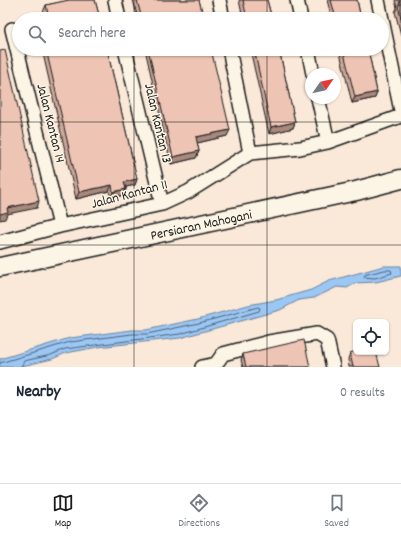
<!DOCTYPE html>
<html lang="en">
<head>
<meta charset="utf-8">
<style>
  :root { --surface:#fff; --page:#f6f6f7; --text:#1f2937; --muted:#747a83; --line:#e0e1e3; --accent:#1c1c1c }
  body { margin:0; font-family:Dekko,sans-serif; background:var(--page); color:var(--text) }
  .controls { position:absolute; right:12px; bottom:12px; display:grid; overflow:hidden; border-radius:6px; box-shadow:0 1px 3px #0004 }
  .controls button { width:36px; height:36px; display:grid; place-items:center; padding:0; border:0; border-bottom:1px solid var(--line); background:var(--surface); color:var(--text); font:20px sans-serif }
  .compass { position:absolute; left:305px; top:68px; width:36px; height:36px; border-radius:50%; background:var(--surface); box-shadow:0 1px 3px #0004; rotate:56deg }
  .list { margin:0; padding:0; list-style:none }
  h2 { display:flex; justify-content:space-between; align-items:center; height:52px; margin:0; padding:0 16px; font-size:17px }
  h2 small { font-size:13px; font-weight:400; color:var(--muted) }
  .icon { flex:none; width:22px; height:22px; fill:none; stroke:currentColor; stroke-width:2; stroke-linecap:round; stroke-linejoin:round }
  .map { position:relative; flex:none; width:401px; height:367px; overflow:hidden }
  .search { position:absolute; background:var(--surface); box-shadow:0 1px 3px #0004; left:12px; right:12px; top:12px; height:44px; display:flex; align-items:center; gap:10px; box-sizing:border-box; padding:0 14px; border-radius:22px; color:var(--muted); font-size:15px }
  .sheet { height:116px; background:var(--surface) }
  nav { display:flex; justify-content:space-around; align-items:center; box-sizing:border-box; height:56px; border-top:1px solid var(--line); background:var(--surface); font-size:11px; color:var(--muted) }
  nav a { display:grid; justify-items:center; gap:2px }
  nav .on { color:var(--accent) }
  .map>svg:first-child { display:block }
  .water { fill:#9bc7f5; stroke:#68839e }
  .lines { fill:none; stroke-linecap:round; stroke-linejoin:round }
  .shore { stroke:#4f6073; stroke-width:1 }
  .minor-casing { stroke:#1c1c1c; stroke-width:16 }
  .secondary-casing { stroke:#1c1c1c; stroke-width:21 }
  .minor { stroke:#fcf5e5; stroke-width:13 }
  .secondary { stroke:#fcf5e5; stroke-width:18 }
  .wall { fill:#cda99b; stroke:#1c1c1c }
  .shaded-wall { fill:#a7897e; stroke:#1c1c1c }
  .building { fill:#eec4b4; stroke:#1c1c1c }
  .grid { fill:none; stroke:#1c1c1c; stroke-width:1; stroke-opacity:0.55 }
  .labels { text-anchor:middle; stroke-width:3; stroke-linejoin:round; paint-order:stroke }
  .street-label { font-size:14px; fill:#1c1c1c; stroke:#fcf5e5 }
</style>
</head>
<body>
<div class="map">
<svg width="401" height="367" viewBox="0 0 401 367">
  <rect width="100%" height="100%" fill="#fae8d8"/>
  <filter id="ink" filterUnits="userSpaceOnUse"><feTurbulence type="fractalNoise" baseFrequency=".025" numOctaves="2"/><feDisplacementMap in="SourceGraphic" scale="8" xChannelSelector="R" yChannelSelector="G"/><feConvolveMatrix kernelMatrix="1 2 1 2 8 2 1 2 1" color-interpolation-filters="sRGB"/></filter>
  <g filter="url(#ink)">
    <path class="water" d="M384 266H401V276L376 282 356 283 347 288 337 287 314 298 299 300 280 310 180 338 98 347 66 353 52 359 18 367H0V359L70 338 132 330H146L198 319 248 305 276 300 311 290 329 281Z"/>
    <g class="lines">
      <path class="shore" d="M385 270H391L392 273 375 278 364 277 365 275Z
        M0 363 70 342 132 334H147L199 323 258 307 260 308 259 311 180 334 65 349 51 355 24 361 21 367"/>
      <defs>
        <path id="minor" d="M115 0 119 19
          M219 0 223 19
          M297 0 301 19
          M378 0 401 111
          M12 29 60 226
          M125 49 162 204
          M229 49 250 153
          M308 49 313 74
          M318 98 328 142
          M0 242 60 226 162 204 188 192 250 153 300 148 328 142 401 116
          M202 367 216 364 223 354 269 342 317 334 327 340 333 367"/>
        <path id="secondary" d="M0 267 356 191 401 179"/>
      </defs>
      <use href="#minor" class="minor-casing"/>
      <use href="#secondary" class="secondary-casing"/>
      <use href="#minor" class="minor"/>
      <use href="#secondary" class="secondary"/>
    </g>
    <path class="wall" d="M67 0H95L100 19H38L39 16 44 15 43 12 46 5 66 1Z
      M133 0H199L204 19H138Z
      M239 0H267L272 19H243Z
      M327 0H357L361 19H332Z
      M395 0H401V35L395 12 397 8Z
      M42 49H107L137 179 135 185 126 187V189L124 195 111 198 109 191 76 199Z
      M145 49H211L227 136 197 143 199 151 196 158 171 164Z
      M250 49H279L295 122 293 128 269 134Z
      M339 49H368L377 92 375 98 352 103Z
      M350 353 380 367H349L348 359Z
      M243 354 310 367H243L241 360Z"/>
    <path class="shaded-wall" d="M377 92 375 98 352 103 355 97Z
      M295 122 293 128 269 134 271 127Z
      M230 130 227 136 193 144 196 137Z
      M199 151 196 158 171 164 173 157Z
      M137 179 135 185 122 188 124 182Z
      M112 185 109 191 76 199 79 192Z
      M126 189 124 195 111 198 113 192Z
      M39 201 37 208 7 214 5 219 0 220V214L7 208Z"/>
    <path class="building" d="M69 0H95L100 19H39V16L48 14 46 5Z
      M137 0H199L204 19H142Z
      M243 0H267L272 19H247Z
      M331 0H357L361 19H336Z
      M399 0H401V19L398 5H400Z
      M46 49H107L137 179 124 182 126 189 113 192 112 185 79 192Z
      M148 49H211L230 130 196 137 199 151 173 157Z
      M254 49H279L295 122 271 127Z
      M343 49H368L377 92 355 97Z
      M5 50 39 201 7 208 8 212 0 214V51Z
      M304 340 310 367H246L243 354Z
      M356 351V352H376L380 367H353L350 353Z"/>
  </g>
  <path class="grid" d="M134 0V19M267 0V19M134 49V367M267 49V367M0 122H401M0 245H401"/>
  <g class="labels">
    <g class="street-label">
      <text transform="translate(52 123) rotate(76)" y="5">Jalan Kantan 14</text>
      <text transform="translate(159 123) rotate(77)" y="5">Jalan Kantan 13</text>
      <text transform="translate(129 193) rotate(-15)" y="5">Jalan Kantan 11</text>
      <text transform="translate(201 224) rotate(-12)" y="5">Persiaran Mahogani</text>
    </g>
  </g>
</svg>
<div class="controls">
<button><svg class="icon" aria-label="locate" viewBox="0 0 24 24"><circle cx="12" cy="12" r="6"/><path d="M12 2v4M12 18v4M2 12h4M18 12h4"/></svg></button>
</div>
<svg class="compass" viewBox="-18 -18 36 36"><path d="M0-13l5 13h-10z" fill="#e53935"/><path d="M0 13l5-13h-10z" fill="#747a83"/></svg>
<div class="search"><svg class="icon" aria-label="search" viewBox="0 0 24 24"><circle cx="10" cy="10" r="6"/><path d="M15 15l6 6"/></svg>Search here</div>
</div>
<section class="sheet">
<h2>Nearby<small>0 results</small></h2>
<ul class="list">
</ul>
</section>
<nav>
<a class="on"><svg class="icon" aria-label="map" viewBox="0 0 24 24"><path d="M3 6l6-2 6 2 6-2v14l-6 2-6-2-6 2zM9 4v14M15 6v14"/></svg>Map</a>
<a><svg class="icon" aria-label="directions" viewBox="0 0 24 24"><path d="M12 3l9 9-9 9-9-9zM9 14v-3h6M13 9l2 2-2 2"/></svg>Directions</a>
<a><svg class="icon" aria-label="saved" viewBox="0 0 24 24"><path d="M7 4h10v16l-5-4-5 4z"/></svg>Saved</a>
</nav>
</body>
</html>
